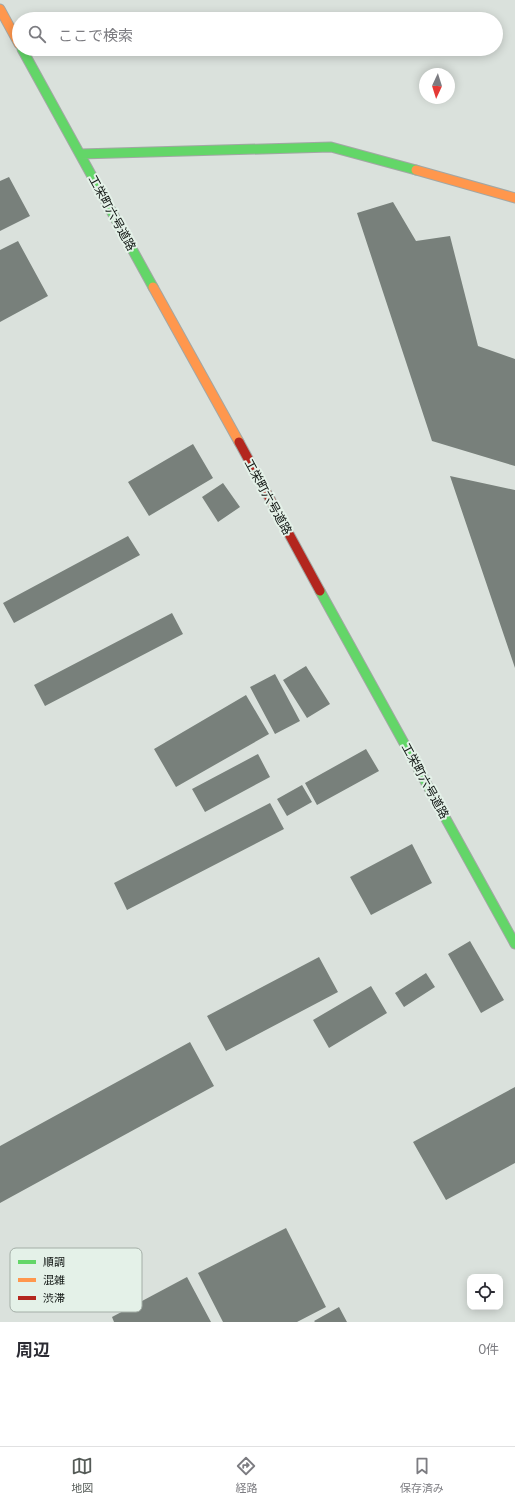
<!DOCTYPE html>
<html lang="ja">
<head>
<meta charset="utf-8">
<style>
  :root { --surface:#fff; --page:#f2f2f3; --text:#2b2b33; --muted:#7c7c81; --line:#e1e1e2; --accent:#555b57 }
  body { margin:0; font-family:Lato,"Noto Sans JP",sans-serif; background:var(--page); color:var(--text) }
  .controls { position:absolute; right:12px; bottom:12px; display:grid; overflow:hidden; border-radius:8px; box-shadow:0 2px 10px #0003 }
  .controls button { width:36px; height:36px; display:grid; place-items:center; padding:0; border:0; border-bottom:1px solid var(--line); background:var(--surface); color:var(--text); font:20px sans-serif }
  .compass { position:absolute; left:419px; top:68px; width:36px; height:36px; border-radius:50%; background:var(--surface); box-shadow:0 2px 10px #0003; rotate:184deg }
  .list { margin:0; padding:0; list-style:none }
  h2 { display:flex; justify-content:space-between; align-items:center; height:52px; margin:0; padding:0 16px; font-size:17px }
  h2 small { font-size:13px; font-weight:400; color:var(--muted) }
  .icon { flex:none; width:22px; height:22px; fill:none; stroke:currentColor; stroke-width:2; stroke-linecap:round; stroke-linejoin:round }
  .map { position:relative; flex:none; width:515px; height:1322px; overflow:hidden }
  .search { position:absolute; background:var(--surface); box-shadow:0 2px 10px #0003; left:12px; right:12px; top:12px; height:44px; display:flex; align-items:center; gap:10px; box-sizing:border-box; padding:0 14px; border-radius:22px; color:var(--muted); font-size:15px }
  .sheet { height:124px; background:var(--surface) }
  nav { display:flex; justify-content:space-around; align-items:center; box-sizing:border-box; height:56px; border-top:1px solid var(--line); background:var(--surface); font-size:11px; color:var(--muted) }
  nav a { display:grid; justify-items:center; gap:2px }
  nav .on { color:var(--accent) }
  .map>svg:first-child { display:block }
  .building { fill:#78807b }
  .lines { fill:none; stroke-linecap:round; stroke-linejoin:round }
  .fast-casing { stroke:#a2a7a4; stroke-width:11 }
  .slow-casing { stroke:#a2a7a4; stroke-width:11 }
  .jam-casing { stroke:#a2a7a4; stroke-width:11 }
  .fast { stroke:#63d668; stroke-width:9 }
  .slow { stroke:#ff974d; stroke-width:9 }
  .jam { stroke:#b3261e; stroke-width:9 }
  .labels { text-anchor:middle; stroke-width:4; stroke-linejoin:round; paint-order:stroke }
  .street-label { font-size:12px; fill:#0e1310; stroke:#e4f1e8 }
  .key { fill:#e4f1e8; stroke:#a4aea7; stroke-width:1 }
  .key-label { font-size:11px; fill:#0e1310 }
</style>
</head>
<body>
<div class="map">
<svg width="515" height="1322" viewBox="0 0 515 1322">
  <rect width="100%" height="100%" fill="#dae1dc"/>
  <path class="building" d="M9 177 30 216 0 231V181Z
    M393 202 416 241 450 236 478 346 515 359V466L432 441 357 213Z
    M18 241 48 296 0 322V250Z
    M193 444 213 478 149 516 128 482Z
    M450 476 515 490V668Z
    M223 483 240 507 218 522 202 497Z
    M128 536 140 555 14 623 3 603Z
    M172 613 183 634 45 706 34 685Z
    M306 666 330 704 307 718 283 680Z
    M275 674 300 721 275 734 250 687Z
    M246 695 269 734 176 787 154 749Z
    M366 749 379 771 317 805 305 783Z
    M258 754 270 777 205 812 192 789Z
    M302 785 312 802 287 816 277 799Z
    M270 803 284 829 127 910 114 883Z
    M412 844 432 883 371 915 350 877Z
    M470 941 504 1000 481 1013 448 954Z
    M319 957 338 992 226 1051 207 1016Z
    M426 973 435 987 404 1007 395 993Z
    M371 986 387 1013 329 1048 313 1020Z
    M190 1042 214 1086 0 1203V1146Z
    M515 1087V1163L446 1200 413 1142Z
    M286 1228 326 1307 297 1322H223L198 1273Z
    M187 1277 211 1322H114L112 1317Z
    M339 1307 347 1322H315L314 1321Z"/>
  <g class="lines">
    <defs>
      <path id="fast" d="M22 49 153 287
        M80 154 331 147 416 170
        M320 591 515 944"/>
      <path id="slow" d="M0 9 19 44
        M416 170 515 198
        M153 287 239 442"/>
      <path id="jam" d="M239 442 320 591"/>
    </defs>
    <use href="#fast" class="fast-casing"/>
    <use href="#slow" class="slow-casing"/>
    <use href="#jam" class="jam-casing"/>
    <use href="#fast" class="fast"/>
    <use href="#slow" class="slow"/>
    <use href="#jam" class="jam"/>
  </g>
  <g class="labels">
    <g class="street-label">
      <text transform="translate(112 213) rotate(61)" y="4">工栄町六号道路</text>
      <text transform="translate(268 497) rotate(61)" y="4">工栄町六号道路</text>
      <text transform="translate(425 781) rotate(61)" y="4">工栄町六号道路</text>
    </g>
  </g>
  <rect x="10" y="1248" width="132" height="64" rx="6" class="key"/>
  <rect x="18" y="1260" width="18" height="4" fill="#63d668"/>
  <rect x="18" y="1278" width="18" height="4" fill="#ff974d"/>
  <rect x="18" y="1296" width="18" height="4" fill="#b3261e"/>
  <g class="key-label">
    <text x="43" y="1266">順調</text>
    <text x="43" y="1284">混雑</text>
    <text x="43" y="1302">渋滞</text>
  </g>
</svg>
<div class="controls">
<button><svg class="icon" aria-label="locate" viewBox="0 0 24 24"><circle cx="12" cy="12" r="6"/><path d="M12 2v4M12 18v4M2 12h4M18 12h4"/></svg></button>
</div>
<svg class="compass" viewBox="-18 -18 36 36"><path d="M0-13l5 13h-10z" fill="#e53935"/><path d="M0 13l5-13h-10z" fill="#7c7c81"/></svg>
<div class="search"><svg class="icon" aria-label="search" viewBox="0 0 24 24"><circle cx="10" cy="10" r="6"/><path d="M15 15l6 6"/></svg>ここで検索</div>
</div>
<section class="sheet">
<h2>周辺<small>0件</small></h2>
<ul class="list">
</ul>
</section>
<nav>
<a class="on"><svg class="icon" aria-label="map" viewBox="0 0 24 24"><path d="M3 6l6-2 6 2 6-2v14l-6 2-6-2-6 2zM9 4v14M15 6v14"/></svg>地図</a>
<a><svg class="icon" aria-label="directions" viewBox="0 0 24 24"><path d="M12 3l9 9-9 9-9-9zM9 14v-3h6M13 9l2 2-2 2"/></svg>経路</a>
<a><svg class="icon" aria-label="saved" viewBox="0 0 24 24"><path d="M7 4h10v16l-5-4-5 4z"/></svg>保存済み</a>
</nav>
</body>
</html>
